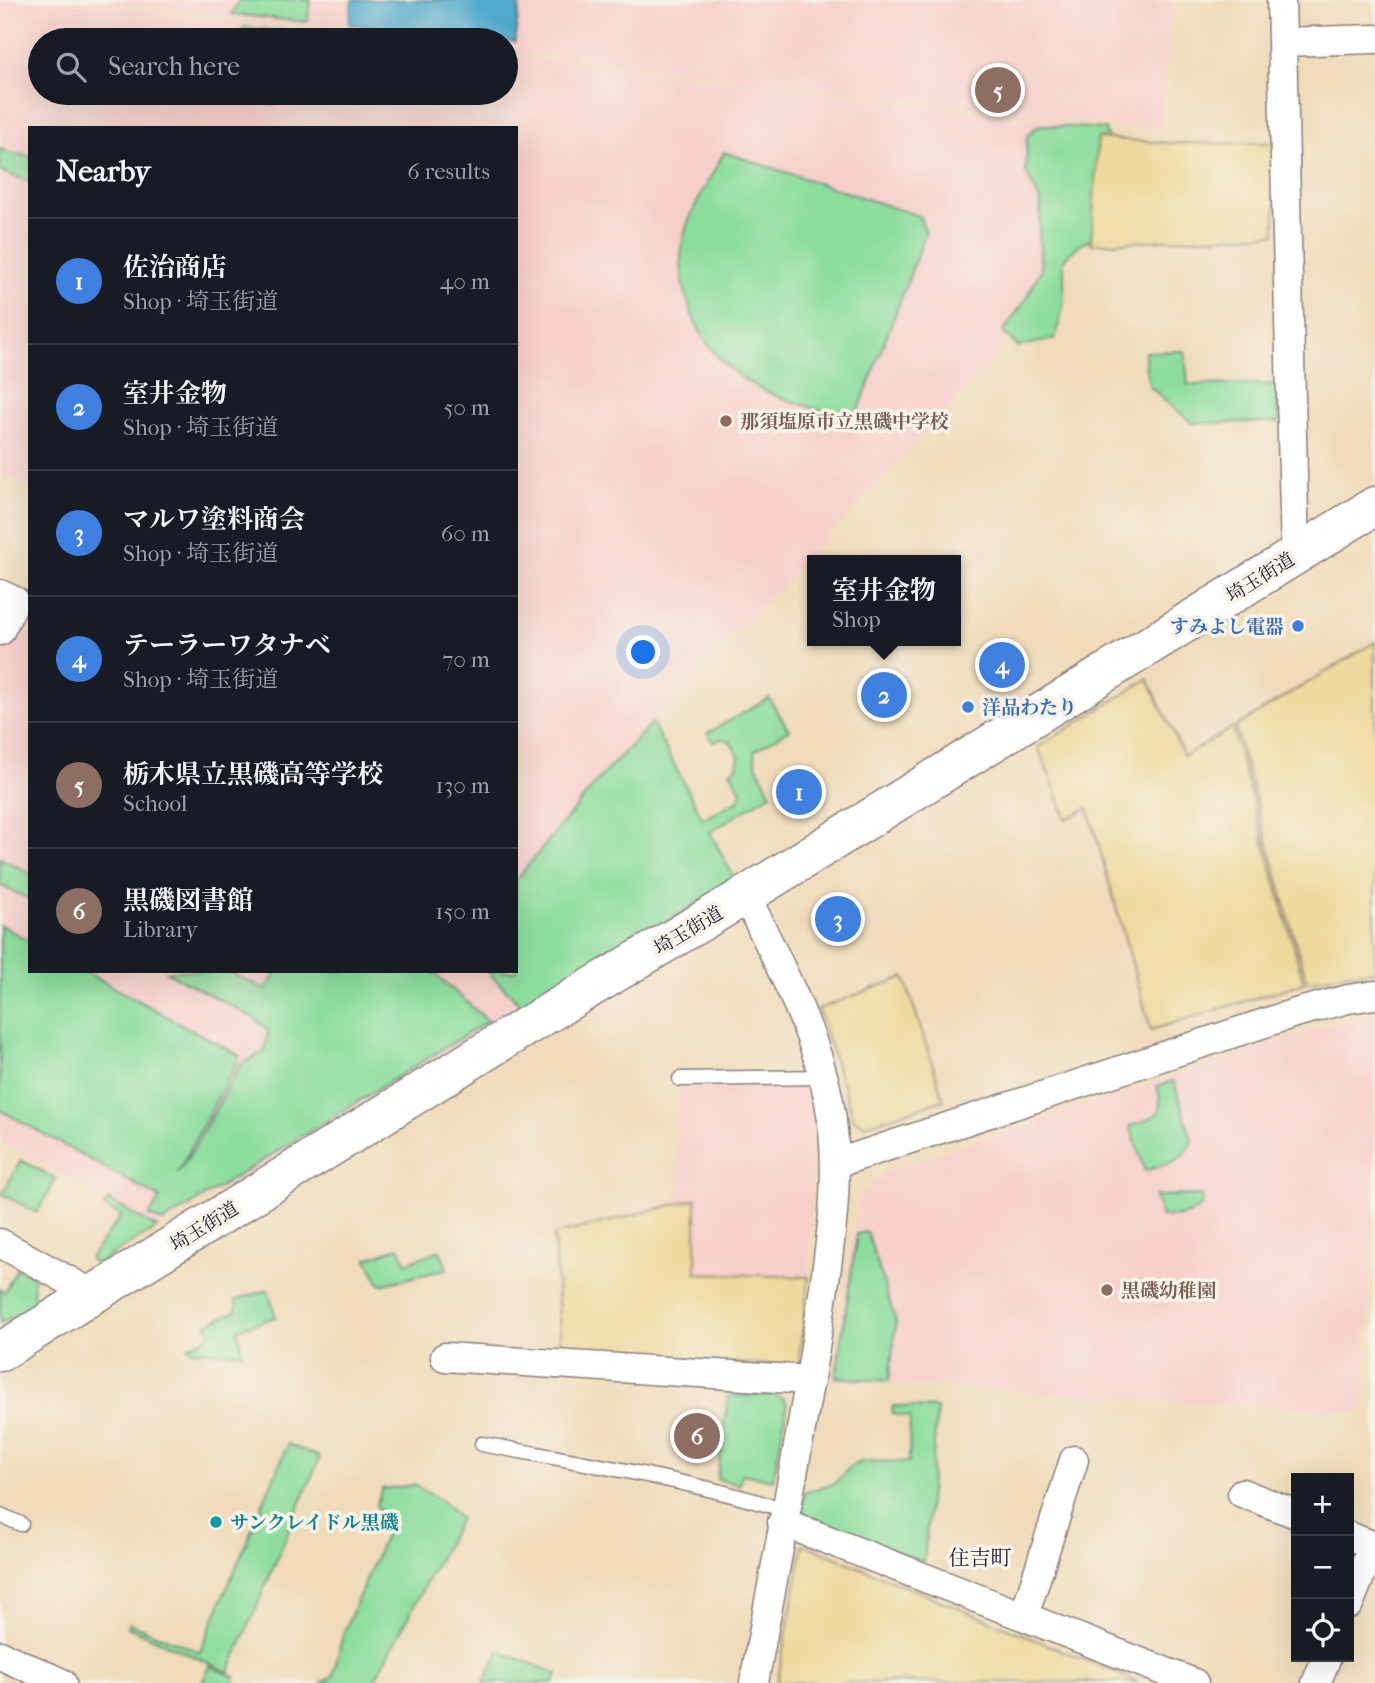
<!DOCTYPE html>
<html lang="en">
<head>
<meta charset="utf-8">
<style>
  :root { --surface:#171b24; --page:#20242c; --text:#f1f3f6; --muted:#9ea1a6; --line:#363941; --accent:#1a73e8 }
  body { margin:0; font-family:"IM FELL French Canon","Noto Serif JP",serif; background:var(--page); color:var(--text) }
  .controls { position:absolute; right:21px; bottom:21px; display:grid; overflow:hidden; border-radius:0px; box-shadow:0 7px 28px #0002 }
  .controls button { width:63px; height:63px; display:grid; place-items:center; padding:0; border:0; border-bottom:2px solid var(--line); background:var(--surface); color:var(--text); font:35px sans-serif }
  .you { position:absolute; left:644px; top:653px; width:24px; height:24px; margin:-18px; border:5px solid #fff; border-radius:50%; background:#1a73e8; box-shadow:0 0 0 10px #1a73e833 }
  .badge { display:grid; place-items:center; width:46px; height:46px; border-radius:50%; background:var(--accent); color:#fff; font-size:23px; font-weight:700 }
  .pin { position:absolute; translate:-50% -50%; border:4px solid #fff; box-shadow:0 2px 7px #0006 }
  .popup { position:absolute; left:807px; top:555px; width:154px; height:91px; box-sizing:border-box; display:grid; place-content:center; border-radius:0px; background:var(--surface); filter:drop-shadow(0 2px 5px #0005); font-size:23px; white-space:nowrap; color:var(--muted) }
  .popup b { font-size:26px; color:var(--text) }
  .popup::after { content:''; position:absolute; left:50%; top:100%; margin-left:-14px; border:14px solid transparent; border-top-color:var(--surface) }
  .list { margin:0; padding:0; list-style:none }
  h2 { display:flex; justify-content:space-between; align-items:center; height:91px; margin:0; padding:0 28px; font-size:30px }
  h2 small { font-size:23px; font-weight:400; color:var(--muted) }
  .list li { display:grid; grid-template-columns:46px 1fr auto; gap:21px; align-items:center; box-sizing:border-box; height:126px; padding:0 28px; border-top:2px solid var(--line) }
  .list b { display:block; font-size:26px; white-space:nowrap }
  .list p { margin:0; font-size:23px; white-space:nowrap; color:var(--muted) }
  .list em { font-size:23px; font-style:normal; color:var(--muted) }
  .icon { flex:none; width:38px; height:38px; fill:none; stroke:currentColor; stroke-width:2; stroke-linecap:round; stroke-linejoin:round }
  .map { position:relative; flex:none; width:1375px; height:1683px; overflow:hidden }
  .search { position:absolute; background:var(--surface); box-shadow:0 7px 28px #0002; left:28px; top:28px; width:490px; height:77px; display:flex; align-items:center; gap:18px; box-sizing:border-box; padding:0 24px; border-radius:38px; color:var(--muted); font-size:26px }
  .panel { position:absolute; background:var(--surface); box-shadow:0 7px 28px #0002; left:28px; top:126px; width:490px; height:847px; border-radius:0px }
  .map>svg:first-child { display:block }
  .built { fill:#f7d0cc }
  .green { fill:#8dde9e; stroke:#58806c; stroke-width:2 }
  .sand { fill:#eeda9e; stroke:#887e6c; stroke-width:2 }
  .water { fill:#50aace; stroke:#396684; stroke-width:2 }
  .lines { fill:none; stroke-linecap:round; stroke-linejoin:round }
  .lane-casing { stroke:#897f7a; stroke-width:17 }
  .street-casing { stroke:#897f7a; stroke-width:31 }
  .secondary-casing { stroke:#897f7a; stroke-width:41 }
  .lane { stroke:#fff; stroke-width:14 }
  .street { stroke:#fff; stroke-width:28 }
  .secondary { stroke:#fff; stroke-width:38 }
  .education-dot { fill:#8d6e63; stroke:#f7f3e8; stroke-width:2.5 }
  .shop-dot { fill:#3f7fe0; stroke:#f7f3e8; stroke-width:2.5 }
  .culture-dot { fill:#0f9aa8; stroke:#f7f3e8; stroke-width:2.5 }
  .labels { text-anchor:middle; stroke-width:7; stroke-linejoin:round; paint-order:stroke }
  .education-label { font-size:19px; font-weight:bold; fill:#785e54; stroke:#f7f3e8; text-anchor:start }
  .street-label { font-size:19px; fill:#22223b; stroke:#f7f3e8 }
  .shop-label { font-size:19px; font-weight:bold; fill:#366cbe; stroke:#f7f3e8; text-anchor:end }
  .culture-label { font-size:19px; font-weight:bold; fill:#0d838f; stroke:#f7f3e8; text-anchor:start }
  .neighbourhood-label { font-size:21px; fill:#22223b; stroke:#f7f3e8 }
</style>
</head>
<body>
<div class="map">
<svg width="1375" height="1683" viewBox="0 0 1375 1683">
  <rect width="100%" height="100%" fill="#f7f3e8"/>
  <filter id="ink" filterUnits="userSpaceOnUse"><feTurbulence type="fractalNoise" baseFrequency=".0143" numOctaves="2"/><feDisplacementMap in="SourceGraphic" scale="14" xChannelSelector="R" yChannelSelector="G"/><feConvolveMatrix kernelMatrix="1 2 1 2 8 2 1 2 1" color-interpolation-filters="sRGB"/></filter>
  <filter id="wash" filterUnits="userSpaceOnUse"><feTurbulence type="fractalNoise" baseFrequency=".00686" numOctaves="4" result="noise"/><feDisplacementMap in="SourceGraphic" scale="28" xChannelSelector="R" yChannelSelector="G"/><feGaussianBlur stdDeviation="1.57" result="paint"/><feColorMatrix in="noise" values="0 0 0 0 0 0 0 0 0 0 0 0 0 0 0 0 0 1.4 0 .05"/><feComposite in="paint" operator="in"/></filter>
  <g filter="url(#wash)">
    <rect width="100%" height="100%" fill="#f0dcba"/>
    <path class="built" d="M0 0H61L394 40H40V93H506V54L1068 122 1043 292 986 369 600 778 516 880V128H30V488L0 473Z
      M85 0H1172L1160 130 506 51V40H417Z
      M30 598V971H487L525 1009 157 1228 0 1140V659Z
      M1375 1015V1164L1363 1412 833 1380 858 1200 886 1171 1328 1025Z
      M806 1086 813 1124 814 1163 808 1275 697 1271V1198L678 1202 679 1088Z"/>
    <path class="green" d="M240 0H311L307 22 231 14Z
      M243 27 362 40H241Z
      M240 93H289L273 105 244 98Z
      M315 93H365L360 98 326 102Z
      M1039 125 1105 129 1112 154 1107 231 1080 244 1064 259V302L1055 339 1018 347 1003 332 1024 302 1041 270 1039 238 1041 202 1026 172 1027 136Z
      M0 148 9 153 30 156V182L0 171Z
      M724 152 919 216 926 232 855 420C783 398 725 392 692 314 684 293 679 267 682 245 687 213 710 181 724 152Z
      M1185 351 1188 385 1278 384 1279 422 1192 423 1150 387 1146 372 1145 352Z
      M769 698 789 730 754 751 756 764 771 794 710 832 735 880 525 1009 487 971H516V880L600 778 652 723 703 819 739 800 741 791 730 771 737 767 739 756 730 741 722 739 713 742 708 733Z
      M0 858 30 873V900L0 885Z
      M0 925 30 941V971H84L240 1056 177 1174 193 1150 240 1065 265 1051 268 1030 254 1018 165 971H228L266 990 277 971H432L488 1021 163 1222 149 1216 160 1198 0 1110Z
      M1174 1081 1192 1140C1186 1161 1165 1165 1145 1171L1130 1126C1155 1118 1166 1115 1157 1086Z
      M21 1160 56 1179 37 1213 2 1194Z
      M1201 1195 1203 1204C1192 1216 1178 1217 1162 1217L1155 1196Z
      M109 1200 157 1228 96 1264 89 1259 121 1216 104 1206Z
      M867 1232 896 1322 889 1381 836 1377 857 1234Z
      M399 1247 406 1263 440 1250 447 1269 380 1285 367 1259Z
      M17 1268 33 1277 34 1307 0 1323V1289L5 1291Z
      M268 1290 276 1317 238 1329 242 1353 191 1350 188 1346 208 1337 210 1332 207 1324 235 1311 237 1306 235 1300Z
      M773 1395 784 1399 787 1406 773 1480 742 1474 739 1485 717 1479 728 1396Z
      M893 1406 937 1408 924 1562 802 1513 804 1492 835 1483 851 1466 864 1461 909 1462 910 1417 892 1414Z
      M288 1444 320 1457 229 1672 127 1627 129 1623 200 1652Z
      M415 1485 443 1502 460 1519 373 1683H322L333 1676 343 1634 390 1524 376 1505 382 1489Z
      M499 1651 558 1674 554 1683H484Z
      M210 1666 235 1677 233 1683H202Z"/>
    <path class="sand" d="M1098 138 1169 143H1276L1275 234 1091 244Z
      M1375 642V971L1342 974 1307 982 1235 727Z
      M1148 679 1184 756 1232 728 1304 983 1151 1030 1088 808 1066 819 1038 747Z
      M904 977 944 1100 866 1125 854 1120 818 1009Z
      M696 1199V1273L809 1277 798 1366 561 1353 554 1235Z
      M803 1544 1138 1682 777 1683Z"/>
    <path class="water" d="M352 0H520L515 42 349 24Z"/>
  </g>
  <g filter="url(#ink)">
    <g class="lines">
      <defs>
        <path id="lane" d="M680 1079 823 1077
          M482 1444C583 1463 686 1479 785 1510
          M0 1515 21 1524"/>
        <path id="street" d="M1281 0 1295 555
          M1283 42 1375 39
          M0 594 15 601 0 631
          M746 895C777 962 815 1029 829 1101 843 1178 829 1252 818 1328 800 1447 775 1565 754 1683
          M837 1163 1295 1013 1348 999 1375 995
          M0 1243 93 1294
          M445 1357 810 1380
          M1242 1493 1296 1514
          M782 1522 1194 1683
          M1349 1536 1369 1544 1371 1550 1349 1604
          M1024 1616 1074 1460
          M0 1655 62 1683
          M1316 1683 1327 1657"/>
        <path id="secondary" d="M0 1352 520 1030 746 895 1375 506"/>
      </defs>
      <use href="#lane" class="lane-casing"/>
      <use href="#street" class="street-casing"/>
      <use href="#secondary" class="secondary-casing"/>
      <use href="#lane" class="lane"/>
      <use href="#street" class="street"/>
      <use href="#secondary" class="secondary"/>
    </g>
  </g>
  <g class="education-dot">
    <circle cx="726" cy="421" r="7"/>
    <circle cx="1107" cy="1290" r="7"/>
  </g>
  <g class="shop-dot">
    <circle cx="1298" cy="626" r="7"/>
    <circle cx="968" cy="707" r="7"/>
  </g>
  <circle class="culture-dot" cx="216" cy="1522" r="7"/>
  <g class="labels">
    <g class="education-label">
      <text x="740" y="428">那須塩原市立黒磯中学校</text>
      <text x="1121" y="1297">黒磯幼稚園</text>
    </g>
    <g class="street-label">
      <text transform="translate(1260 577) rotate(-32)" y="7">埼玉街道</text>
      <text transform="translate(688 930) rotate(-31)" y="7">埼玉街道</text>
      <text transform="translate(204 1226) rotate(-32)" y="7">埼玉街道</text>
    </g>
    <g class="shop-label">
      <text x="1284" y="633">すみよし電器</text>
      <text x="982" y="714" text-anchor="start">洋品わたり</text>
    </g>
    <g class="culture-label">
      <text x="230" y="1529">サンクレイドル黒磯</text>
    </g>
    <g class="neighbourhood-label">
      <text x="980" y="1565">住吉町</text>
    </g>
  </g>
</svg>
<div class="controls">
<button>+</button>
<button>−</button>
<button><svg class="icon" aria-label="locate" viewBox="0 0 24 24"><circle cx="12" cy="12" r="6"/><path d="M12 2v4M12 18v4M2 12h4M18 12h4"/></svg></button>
</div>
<div class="you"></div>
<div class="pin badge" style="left:799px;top:792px;background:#3f7fe0">1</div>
<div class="pin badge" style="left:884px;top:695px;background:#3f7fe0">2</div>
<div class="popup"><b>室井金物</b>Shop</div>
<div class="pin badge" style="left:838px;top:919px;background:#3f7fe0">3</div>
<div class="pin badge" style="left:1002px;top:665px;background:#3f7fe0">4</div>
<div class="pin badge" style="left:998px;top:90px;background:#8d6e63">5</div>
<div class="pin badge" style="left:697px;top:1436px;background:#8d6e63">6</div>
<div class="search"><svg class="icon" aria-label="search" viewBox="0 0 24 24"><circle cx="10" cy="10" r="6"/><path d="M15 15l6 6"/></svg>Search here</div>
<section class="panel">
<h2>Nearby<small>6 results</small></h2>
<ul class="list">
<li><span class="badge" style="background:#3f7fe0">1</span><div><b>佐治商店</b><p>Shop · 埼玉街道</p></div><em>40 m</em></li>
<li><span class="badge" style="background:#3f7fe0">2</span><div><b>室井金物</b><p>Shop · 埼玉街道</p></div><em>50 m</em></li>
<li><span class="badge" style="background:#3f7fe0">3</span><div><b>マルワ塗料商会</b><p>Shop · 埼玉街道</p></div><em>60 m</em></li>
<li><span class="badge" style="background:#3f7fe0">4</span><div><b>テーラーワタナベ</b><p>Shop · 埼玉街道</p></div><em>70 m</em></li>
<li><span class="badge" style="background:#8d6e63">5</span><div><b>栃木県立黒磯高等学校</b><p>School</p></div><em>130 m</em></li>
<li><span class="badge" style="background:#8d6e63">6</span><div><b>黒磯図書館</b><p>Library</p></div><em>150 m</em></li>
</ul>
</section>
</div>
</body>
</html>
